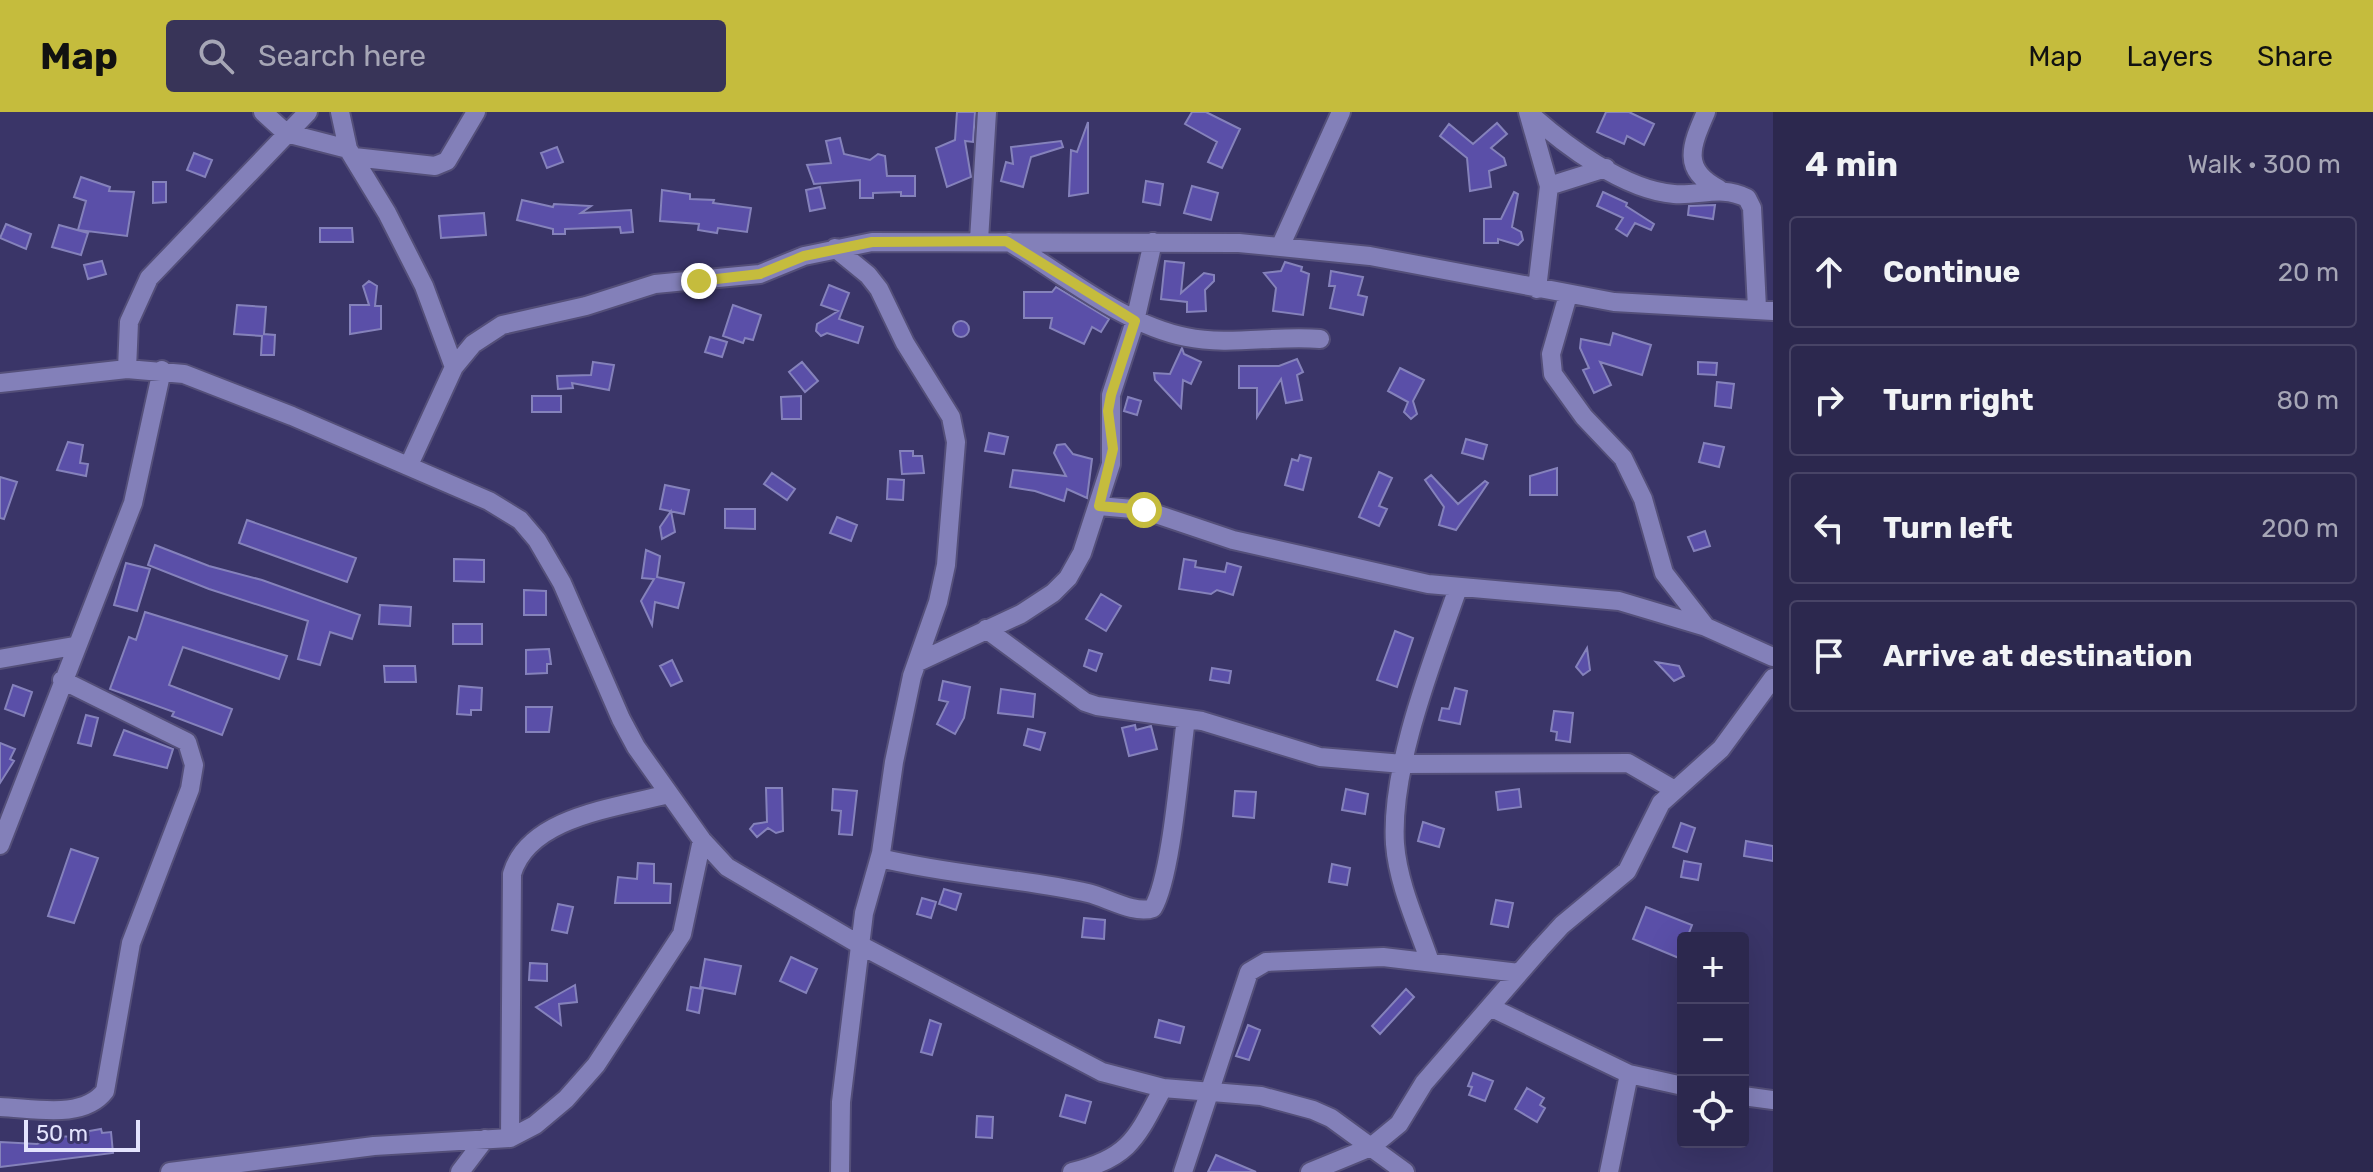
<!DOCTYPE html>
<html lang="en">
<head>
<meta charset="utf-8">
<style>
  :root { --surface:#2c284e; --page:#383458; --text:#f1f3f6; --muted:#a6a6b6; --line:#484466; --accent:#c5bc3d }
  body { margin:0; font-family:Rubik,sans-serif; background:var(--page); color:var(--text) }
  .controls { position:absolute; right:24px; bottom:24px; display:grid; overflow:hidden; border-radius:8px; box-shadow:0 8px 32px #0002 }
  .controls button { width:72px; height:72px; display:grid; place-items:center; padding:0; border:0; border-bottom:2px solid var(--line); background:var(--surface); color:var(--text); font:40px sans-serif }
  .scale { position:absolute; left:24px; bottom:20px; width:116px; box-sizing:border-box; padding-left:8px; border:4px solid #e3e3fd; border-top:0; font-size:22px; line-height:28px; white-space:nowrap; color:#e3e3fd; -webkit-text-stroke:6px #3a3568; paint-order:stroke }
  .stop { position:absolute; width:24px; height:24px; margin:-18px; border:6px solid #c5bc3d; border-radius:50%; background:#fff }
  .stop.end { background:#c5bc3d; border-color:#fff; box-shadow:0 2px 8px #0008 }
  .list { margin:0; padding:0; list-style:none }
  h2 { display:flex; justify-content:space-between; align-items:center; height:104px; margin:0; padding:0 32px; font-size:34px }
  h2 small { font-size:26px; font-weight:400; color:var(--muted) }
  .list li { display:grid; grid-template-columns:52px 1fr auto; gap:24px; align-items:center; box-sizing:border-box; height:112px; margin:0 16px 16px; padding:0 16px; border:2px solid var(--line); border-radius:8px }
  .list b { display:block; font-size:30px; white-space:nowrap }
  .list em { font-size:26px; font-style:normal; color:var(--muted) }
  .icon { flex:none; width:44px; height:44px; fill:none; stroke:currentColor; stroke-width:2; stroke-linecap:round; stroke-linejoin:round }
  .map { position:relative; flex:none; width:1773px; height:1060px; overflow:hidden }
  header { display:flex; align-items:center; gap:48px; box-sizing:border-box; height:112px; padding:0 40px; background:var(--accent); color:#111 }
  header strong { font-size:38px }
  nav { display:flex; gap:44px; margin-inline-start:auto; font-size:28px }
  .search { width:560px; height:72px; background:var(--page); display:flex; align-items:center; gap:20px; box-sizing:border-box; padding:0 28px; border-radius:8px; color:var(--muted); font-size:30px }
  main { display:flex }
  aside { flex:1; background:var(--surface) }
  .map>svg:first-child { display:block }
  .building { fill:#5a4fa8; stroke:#8582bb; stroke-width:2 }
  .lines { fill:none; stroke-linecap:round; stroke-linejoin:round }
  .minor-casing { stroke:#544f79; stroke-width:22 }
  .minor { stroke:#8380b9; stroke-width:18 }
  .route { stroke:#c5bc3d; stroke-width:10 }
</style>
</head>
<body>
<header>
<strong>Map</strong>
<div class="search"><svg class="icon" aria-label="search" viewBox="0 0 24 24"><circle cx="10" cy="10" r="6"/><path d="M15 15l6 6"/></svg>Search here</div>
<nav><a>Map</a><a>Layers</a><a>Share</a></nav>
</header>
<main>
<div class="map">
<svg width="1773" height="1060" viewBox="0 0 1773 1060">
  <rect width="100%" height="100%" fill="#3a3568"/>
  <path class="building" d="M957 0H975L973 30 965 29 971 65 947 75 936 36 955 28Z
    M1192 0H1206L1240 17 1222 56 1208 50 1217 30 1185 12Z
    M1606 0H1629L1654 12 1644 33 1627 24 1624 32 1597 20Z
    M1088 10V81L1069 84 1071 38 1077 40Z
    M1497 11 1507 22 1491 36 1504 46 1506 53 1489 59 1491 75 1470 79 1467 46 1440 24 1449 12 1473 32Z
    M840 26 844 42 870 48 878 42 885 44 887 64H915V84H901V80L873 81V86H860V68L814 72 807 53 831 51 826 29Z
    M1061 29 1063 35 1031 45 1023 75 1001 69 1006 50 1013 52 1011 35Z
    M557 35 563 50 547 56 541 41Z
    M194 41 212 48 205 65 187 58Z
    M81 65 110 75 109 79 134 80 127 124 78 118 86 89 74 85Z
    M1146 69 1163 72 1160 93 1143 90Z
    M153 70H166V90L153 91Z
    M1192 74 1218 81 1211 108 1184 101Z
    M820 75 825 96 810 99 806 78Z
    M662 78 690 82V87L714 88 713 91 751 96 747 120 718 116 717 121 698 118 699 112 660 109Z
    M1514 80 1518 82 1512 115 1521 120 1523 128 1518 133 1498 127V131H1484V107H1501Z
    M1603 80 1627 91 1626 94 1654 112 1651 118 1635 111 1627 124 1616 117 1623 106 1597 94Z
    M522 88 553 95 554 92 591 94 581 101 631 98 633 120 621 121 620 115 565 117V122H553V117L517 108Z
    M1715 93 1713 107 1688 103 1689 94Z
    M484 101 486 123 441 126 439 104Z
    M6 112 31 122 26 137 0 126Z
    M59 113 88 121 81 143 52 135Z
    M320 116H352L353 130H320Z
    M102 149 106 162 88 167 84 153Z
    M1165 149 1184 151 1181 181 1204 161 1214 163V169L1205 178 1206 199 1187 200V190L1161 187Z
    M1285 150 1302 155 1301 159 1309 162 1303 203 1273 199 1276 176 1264 161 1281 159Z
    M1331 159 1363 165 1358 183 1367 185 1363 203 1330 196 1335 174H1329Z
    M369 169 377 174 375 194H381V217L350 222V193H369L363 174Z
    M829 173 849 181 839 207 863 215 858 231 827 221 821 224 816 219 817 212 838 199 821 193Z
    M1056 175 1109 207 1101 220 1092 215 1084 232 1050 216 1052 206H1024V180H1052Z
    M237 193 266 195 264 222 275 223 274 243H261L262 224 234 222Z
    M733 193 761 203 753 228 745 226 743 231 723 224Z
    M953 217a8 8 0 1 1 16 0a8 8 0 1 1-16 0Z
    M1613 221 1651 233 1642 263 1600 250 1611 273 1594 281 1583 258 1589 256 1580 236 1581 227 1610 233Z
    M710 225 727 230 722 245 705 240Z
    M1182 236 1184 242 1201 250 1191 272 1183 268 1181 296 1155 268 1154 261 1170 262Z
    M1297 247 1303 260 1297 263 1302 288 1286 291 1281 267 1257 305V276H1239V254H1279Z
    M593 250 614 253 609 278 572 271 573 276 558 277 557 264 591 263Z
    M802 250 818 269 805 280 789 260Z
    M1698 250 1717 251 1716 263 1698 262Z
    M1400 256 1424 268 1413 289 1417 302 1411 307 1404 300 1408 290 1388 279Z
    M1717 270 1734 272 1731 296 1715 294Z
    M532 284H561V300H532Z
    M801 284V307H782L781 285Z
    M1128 285 1141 289 1137 303 1124 299Z
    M989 321 1008 325 1004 342 985 339Z
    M1466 327 1487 333 1483 347 1462 341Z
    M68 330 83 333 80 351 88 352 86 364 57 358Z
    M1704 331 1724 335 1719 355 1699 350Z
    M1065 332 1073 342 1092 347 1087 386 1067 377 1064 389 1035 379 1010 375 1013 358 1066 364 1054 341 1057 333Z
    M900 339H913V344H922L924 361 902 362Z
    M1300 343 1311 346 1303 378 1285 373 1292 347 1298 349Z
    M1557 356V383H1530V364Z
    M1379 360 1392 366 1379 394 1387 397 1379 414 1359 405Z
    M772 361 795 377 787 388 764 372Z
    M1431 363 1458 392 1485 369 1488 371 1456 418 1439 413 1444 395 1425 368Z
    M0 365 17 370 4 407 0 406Z
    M888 367 904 368 903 388 887 387Z
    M665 373 689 378 684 402 660 397Z
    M725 397H755V417L725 416Z
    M671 399 675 420 662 427 660 415Z
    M837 405 857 413 851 429 830 421Z
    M247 408 356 446 347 470 239 431Z
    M1705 419 1710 434 1694 439 1688 425Z
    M155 433 209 454 262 468 360 503 352 527 330 520 320 553 298 547 308 509 209 477 148 453Z
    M646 438 660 444 657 465 684 471 678 496 655 490 652 513 641 489 654 467 642 466Z
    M454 447 484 448V470L454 469Z
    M1184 447 1196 449 1195 455 1225 460 1227 451 1241 455 1233 483 1217 478 1211 482 1179 477Z
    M126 451 150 457 137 499 114 493Z
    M524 478 546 479V503H524Z
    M1101 482 1121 494 1106 519 1086 507Z
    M380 493 411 495 410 514 379 512Z
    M145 500 287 544 279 567 183 535 169 573 232 597 222 623 172 604 174 600 110 577 129 525 136 528Z
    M453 512H482V532H453Z
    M1395 519 1413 526 1397 575 1377 568Z
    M1587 536 1590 558 1583 563 1576 555Z
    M549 537 551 552H547V561L526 562V538Z
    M1089 538 1102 542 1096 559 1084 554Z
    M672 548 682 569 671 574 660 554Z
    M1656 550 1679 554 1684 564 1674 569Z
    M384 554H415L416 570H385Z
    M1212 556 1231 559 1229 571 1210 568Z
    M943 569 970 575 964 606 955 622 937 612 948 590 939 588Z
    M13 573 32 580 24 604 5 597Z
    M459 574 482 576 481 598H471V603L457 602Z
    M1455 576 1467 579 1460 612 1439 608 1442 596 1449 597Z
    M1001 577 1035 582 1033 605 998 601Z
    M526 595H552L549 620H526Z
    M1554 599 1573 601 1570 630 1556 628 1557 620 1551 619Z
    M86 603 98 606 91 634 78 631Z
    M1135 613 1136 618 1151 614 1157 637 1129 644 1122 616Z
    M1028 617 1045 621 1040 638 1024 633Z
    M124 618 173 637 167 656 114 643Z
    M0 631 15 637 10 647 14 649 0 671Z
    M766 676H782L783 719 776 721 768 716 757 725 750 717 754 712 767 710Z
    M833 677 857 679 852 723 839 722 841 699 832 698Z
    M1346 677 1368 682 1365 702 1342 698Z
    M1519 677 1521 695 1498 698 1496 680Z
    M1235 679 1256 680 1254 706 1233 704Z
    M1423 710 1444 717 1439 735 1418 729Z
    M1681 711 1695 716 1687 740 1673 735Z
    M1746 729 1773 734V749L1744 744Z
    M71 737 98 746 74 811 48 804Z
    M1684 749 1701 752 1698 768 1681 765Z
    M638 751 654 752V771L671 772 670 791H615L618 765 637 767Z
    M1332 752 1350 756 1347 773 1329 770Z
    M944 777 961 782 956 798 939 792Z
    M922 786 936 790 931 806 917 802Z
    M1496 788 1513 791 1508 815 1491 812Z
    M558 792 573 795 567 821 552 818Z
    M1646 795 1692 813 1687 826H1683L1679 846 1633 827Z
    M1084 806 1105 808 1104 827 1082 825Z
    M791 845 817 857 806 881 780 869Z
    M705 847 741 854 735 882 700 875Z
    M530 851 547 852V869L529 868Z
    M575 873 577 890 559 892 561 913 536 895Z
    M691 875 703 877 699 901 687 898Z
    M1406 877 1414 885 1380 922 1372 914Z
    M930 908 941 912 932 943 921 940Z
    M1159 908 1184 915 1180 931 1155 925Z
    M1248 913 1260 918 1249 948 1236 944Z
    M1473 961 1493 969 1485 989 1469 983 1472 975 1468 974Z
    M1527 976 1544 986 1540 993 1545 996 1537 1010 1515 997Z
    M1066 983 1091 990 1085 1011 1060 1004Z
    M977 1004 993 1005 992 1026 976 1025Z
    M101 1017 102 1021 111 1020 113 1041 0 1055V1030L37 1032 46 1028V1024L84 1025 89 1023V1019Z
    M1216 1043 1256 1060H1208Z"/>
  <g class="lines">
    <defs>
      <path id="minor" d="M263 0 286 21 348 37
        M340 0 348 37 387 101 424 174 454 255
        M1528 0C1564 33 1624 78 1674 82 1701 84 1721 73 1747 86L1752 96 1757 196
        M1528 0 1549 74 1537 177
        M1706 0C1691 34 1681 58 1719 77
        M354 45 435 54 447 49 476 0
        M1549 74 1606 56
        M979 128 987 0
        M1009 130C1063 162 1124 213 1186 225 1229 234 1276 223 1320 227
        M1280 135 1341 0
        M835 136 868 163 879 177 905 231 951 305 956 330 946 453 938 490 912 564 894 650 881 741 864 801 841 990 840 1060
        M1568 183 1551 242 1553 262 1584 305 1623 346 1643 387 1664 461 1706 515
        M127 257 129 210 149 166 308 0
        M0 271 127 257 184 262 292 304 489 389 520 408 537 428 562 471 621 607 636 635 702 728 727 755 860 833 1102 960 1163 976 1261 984 1313 998 1331 1006 1405 1060
        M409 353 454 255 473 232 502 213 586 194 655 172 760 162 804 144 872 130 1239 131 1370 144 1614 190 1773 199
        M1099 394 1144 398 1233 428 1428 472 1619 489 1706 515 1773 545
        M986 517 1085 590 1097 594 1202 609 1320 645 1403 652 1628 651 1673 677
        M0 547 74 534
        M918 550 1021 502 1053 481 1068 466 1082 441 1111 352V283L1135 209 1153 130
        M0 733 133 391 162 258
        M880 746C949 763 1019 766 1088 781 1106 785 1135 803 1153 796 1172 764 1180 649 1186 607
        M1430 850C1417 812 1398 772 1395 732 1390 655 1433 548 1458 476
        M1490 895 1629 962 1683 974
        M1743 984 1773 988
        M0 995C33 996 83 1008 105 979L131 831 190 677 194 653 187 630 62 568
        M510 1026 512 762C529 704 617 696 668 682
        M170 1060 374 1034 510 1026 535 1013 566 987 596 953 640 886 682 822 702 728
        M460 1060 485 1027
        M1072 1060C1130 1046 1137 1025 1163 976
        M1183 1060 1249 860 1266 850 1383 845 1519 861
        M1310 1060 1371 1035 1399 1012 1424 971 1540 837 1562 813 1627 759 1661 691 1721 637 1773 566
        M1609 1060 1629 962"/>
    </defs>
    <use href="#minor" class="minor-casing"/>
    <use href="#minor" class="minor"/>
  </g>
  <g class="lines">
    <path class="route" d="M699 169 760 162 804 144 872 130 1006 129 1135 209 1111 283 1108 299 1113 337 1099 394 1144 398"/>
  </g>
</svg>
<div class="controls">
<button>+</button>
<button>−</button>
<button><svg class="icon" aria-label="locate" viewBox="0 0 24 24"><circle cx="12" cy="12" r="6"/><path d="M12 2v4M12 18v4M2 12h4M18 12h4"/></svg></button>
</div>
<div class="scale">50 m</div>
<div class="stop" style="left:1144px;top:398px"></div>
<div class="stop end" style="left:699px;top:169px"></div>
</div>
<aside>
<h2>4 min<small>Walk · 300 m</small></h2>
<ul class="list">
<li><svg class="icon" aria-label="ahead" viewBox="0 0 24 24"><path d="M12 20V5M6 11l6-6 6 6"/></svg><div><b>Continue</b></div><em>20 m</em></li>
<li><svg class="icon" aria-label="right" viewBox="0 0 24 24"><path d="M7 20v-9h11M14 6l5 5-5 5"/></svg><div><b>Turn right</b></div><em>80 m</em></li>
<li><svg class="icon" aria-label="left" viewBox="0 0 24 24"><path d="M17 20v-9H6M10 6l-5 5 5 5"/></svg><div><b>Turn left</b></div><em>200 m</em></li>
<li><svg class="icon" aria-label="arrive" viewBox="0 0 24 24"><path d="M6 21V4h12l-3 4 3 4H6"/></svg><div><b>Arrive at destination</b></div></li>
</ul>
</aside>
</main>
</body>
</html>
